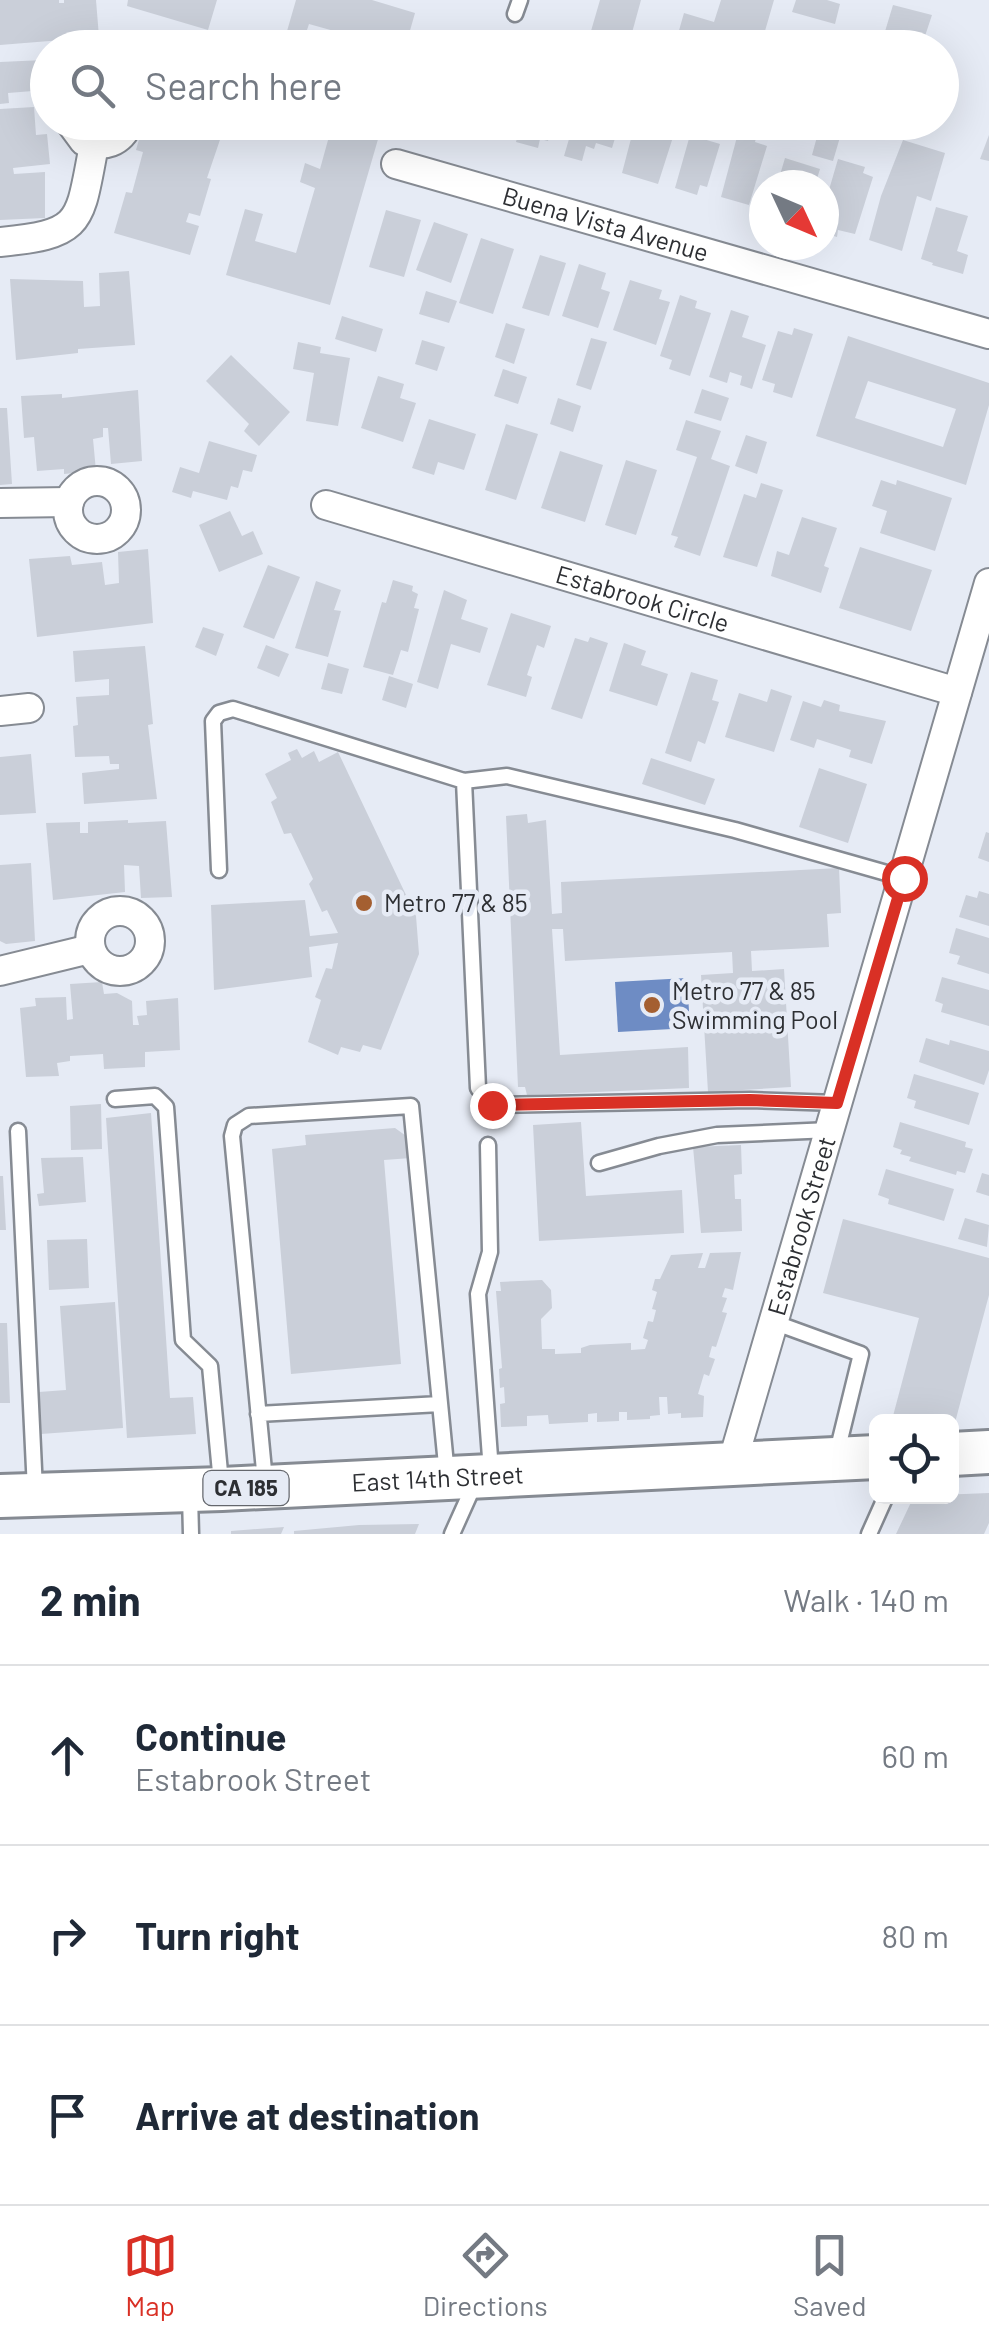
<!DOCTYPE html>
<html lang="en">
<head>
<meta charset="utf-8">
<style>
  :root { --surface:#fff; --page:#f6f6f7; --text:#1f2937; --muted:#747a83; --line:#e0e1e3; --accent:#d93025 }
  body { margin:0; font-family:Barlow,sans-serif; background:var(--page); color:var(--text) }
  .controls { position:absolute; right:30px; bottom:30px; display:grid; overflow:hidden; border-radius:15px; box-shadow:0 10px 40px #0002 }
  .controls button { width:90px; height:90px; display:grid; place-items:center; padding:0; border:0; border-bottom:2px solid var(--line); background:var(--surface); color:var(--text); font:50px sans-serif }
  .compass { position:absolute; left:749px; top:170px; width:90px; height:90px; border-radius:50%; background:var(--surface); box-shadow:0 10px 40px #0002; rotate:134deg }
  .stop { position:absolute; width:30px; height:30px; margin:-22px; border:8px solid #d93025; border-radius:50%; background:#fff }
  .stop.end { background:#d93025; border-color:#fff; box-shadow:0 2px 10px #0008 }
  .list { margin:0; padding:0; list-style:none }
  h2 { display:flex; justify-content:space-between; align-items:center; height:130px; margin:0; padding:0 40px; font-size:42px }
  h2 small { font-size:32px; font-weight:400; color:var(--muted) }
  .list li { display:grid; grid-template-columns:65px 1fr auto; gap:30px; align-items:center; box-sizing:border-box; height:180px; padding:0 40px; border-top:2px solid var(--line) }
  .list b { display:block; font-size:38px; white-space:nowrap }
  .list p { margin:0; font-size:32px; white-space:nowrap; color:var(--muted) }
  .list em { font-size:32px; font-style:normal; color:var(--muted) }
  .icon { flex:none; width:55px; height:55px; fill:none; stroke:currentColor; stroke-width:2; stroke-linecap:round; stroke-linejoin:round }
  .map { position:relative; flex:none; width:989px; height:1534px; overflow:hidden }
  .search { position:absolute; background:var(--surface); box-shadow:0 10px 40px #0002; left:30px; right:30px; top:30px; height:110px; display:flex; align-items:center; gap:25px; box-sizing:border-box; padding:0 35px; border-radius:55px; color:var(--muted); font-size:38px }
  .sheet { height:670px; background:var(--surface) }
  nav { display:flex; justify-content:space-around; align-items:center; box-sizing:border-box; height:140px; border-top:2px solid var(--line); background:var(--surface); font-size:28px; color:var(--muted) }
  nav a { display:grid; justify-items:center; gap:5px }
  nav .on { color:var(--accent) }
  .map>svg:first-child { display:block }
  .water { fill:#6e8cc4 }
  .building { fill:#cacfd9; fill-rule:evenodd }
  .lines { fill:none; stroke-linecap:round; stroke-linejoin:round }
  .service-casing { stroke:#868b93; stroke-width:19 }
  .minor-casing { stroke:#868b93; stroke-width:32 }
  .primary-casing { stroke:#868b93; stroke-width:48 }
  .service { stroke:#fff; stroke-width:14 }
  .minor { stroke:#fff; stroke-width:28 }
  .primary { stroke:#fff; stroke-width:42 }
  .route { stroke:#d93025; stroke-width:12 }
  .poi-dot { fill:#a45f31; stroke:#e6ebf5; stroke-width:4 }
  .labels { text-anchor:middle; stroke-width:9; stroke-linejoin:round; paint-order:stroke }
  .shield { fill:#e6ebf5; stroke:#64676d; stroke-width:2.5 }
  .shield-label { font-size:22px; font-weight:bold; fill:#2d2f33 }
  .street-label { font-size:25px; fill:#2d2f33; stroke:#e6ebf5 }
  .poi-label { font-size:25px; fill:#2d2f33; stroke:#e6ebf5; text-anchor:start }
</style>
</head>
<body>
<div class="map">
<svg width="989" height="1534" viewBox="0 0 989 1534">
  <rect width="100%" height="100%" fill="#e6ebf5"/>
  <path class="water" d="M687 978 690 1028 618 1032 615 982Z"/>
  <path class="building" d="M0 0H59V3H64V0H96L99 37 0 45Z
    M128 0H217L208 30 127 6Z
    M296 0H372L415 13 405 48H356L359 38 309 24 301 48H291L283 45Z
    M600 0H641L630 40 591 31Z
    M721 0H774L760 48H665L671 31 678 34 684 13 714 22Z
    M796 0H827L840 4 835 24 792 12Z
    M893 5 932 15 921 48H880Z
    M767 32 795 40 793 48H762Z
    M44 60 45 90 8 93 9 103 0 104V62Z
    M34 107 36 135 47 134 50 164 13 168 14 174 45 172V218L0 220V109Z
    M144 122H226L207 178 211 179 200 216 189 213 186 222 199 226 190 255 114 233 126 192 132 193 143 152 136 150Z
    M333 122H383L330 305 226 275 245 209 263 214 255 241 296 253 315 188 300 182 305 163 320 169Z
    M472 122H508L504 138 470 127Z
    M521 122H554L548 141 540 139 538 148 516 142Z
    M574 122H620L612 148 596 143 594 149 586 146 582 161 564 156Z
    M821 122 843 127 833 161 812 155Z
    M633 131 657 138 659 133 673 137 658 184 622 173Z
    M738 133 756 138 755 142 767 146 749 205 721 197Z
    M690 135 720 144 707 187 700 185 697 195 675 188Z
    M989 135V161L980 159Z
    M903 140 945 153 931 201 917 196 902 251 869 240 881 196Z
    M785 158 820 169 815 185H777Z
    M838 159 865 167 863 173 873 177 855 234 838 230 837 237 824 233V207Z
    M936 207 968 216 957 251 968 255 963 274 932 265 933 263 921 259Z
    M386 210 421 220 404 277 369 267Z
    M434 222 468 234 451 283 416 270Z
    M481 238 514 249 493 314 459 303Z
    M540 255 566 263 549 316 522 308Z
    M579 264 606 273 601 289 610 292 598 328 562 316Z
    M129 271 135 345 78 349V353L16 360 10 279 83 281 84 307 100 306 99 273Z
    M630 280 662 290 659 299 670 302 656 345 613 330Z
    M426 291 457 301 449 323 419 314Z
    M680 295 697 301 695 308 711 313 690 376 669 369 672 360 660 356Z
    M731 310 749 316 742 337 766 345 752 389 740 385 742 376 730 372 727 383 709 377Z
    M342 316 383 329 376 352 335 339Z
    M506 323 525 329 514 364 495 357Z
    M794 328 813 334 792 398 773 392 775 384 762 380 778 331 792 335Z
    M848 336 989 383V405L966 485 816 436ZM868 381 956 409 943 447 855 418Z
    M591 338 607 342 591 390 576 385Z
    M422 340 445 347 437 371 415 364Z
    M298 342 321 347 320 353 350 358 338 426 306 421 314 373 293 369Z
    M231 355 290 412 259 446 244 431 249 424 206 381Z
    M503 369 527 377 518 404 494 396Z
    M378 376 404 384 400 398 416 403 403 442 361 428Z
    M702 389 729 398 721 421 694 413Z
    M138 390 142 461 111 464 108 428H103V437L93 439 96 471 64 474V469L37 471 34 437 24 438 21 396 62 394V398Z
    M558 398 581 406 573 432 550 424Z
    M0 408H7L12 484 0 485Z
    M429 419 476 434 464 470 438 462 434 475 412 468Z
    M686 420 721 431 711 459 730 466 700 556 674 547 678 537 671 535 697 457 676 450Z
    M506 424 538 434 516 500 485 490Z
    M746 435 767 442 757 474 735 466Z
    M209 441 257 455 252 472 243 470 238 488 231 486 227 500 193 491 191 498 172 492 180 467 199 473Z
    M560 451 603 465 585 522 541 508Z
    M626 460 657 470 636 535 605 525Z
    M881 480 896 485 897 480 952 498 935 551 880 533 887 511 872 506Z
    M761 483 783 490 757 567 723 557 744 494 756 498Z
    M230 511 242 536 253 531 263 554 219 572 199 525Z
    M802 517 837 528 824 566 829 568 821 593 771 576 777 551 789 555Z
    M860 547 932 570 911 631 839 608Z
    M148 549 153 623 37 637 29 559 70 556 72 565 102 562 105 585 119 583 118 552Z
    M268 565 300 577 274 639 243 627Z
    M393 580 413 586 412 591 418 594 414 608 419 609 408 652 401 650 393 675 363 667 382 602 386 603Z
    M316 581 341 590 334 610 341 611 328 657 295 648Z
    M444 590 467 600 461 619 488 628 480 653 451 644 438 689 417 682Z
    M511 613 551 626 544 648 537 645 527 675 532 677 526 697 487 685Z
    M203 627 224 634 216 656 195 647Z
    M590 637 608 643 582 719 551 709 575 638 588 642Z
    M624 643 646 651 641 665 668 674 657 706 609 691Z
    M266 645 289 654 279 677 257 668Z
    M145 646 153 724 148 725 157 799 84 804 82 773 119 769V764H110L109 756 75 757 73 726 78 725 76 697 109 695V679L75 682 73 651Z
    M328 663 349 669 342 694 321 689Z
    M691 672 718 680 712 700 719 702 705 744 698 741 691 762 665 753Z
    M389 676 413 684 406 708 382 700Z
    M771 689 792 696 774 752 725 737 739 693 767 702Z
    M824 700 840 705 839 711 886 721 872 764 849 757 851 750 817 739 814 748 790 740 803 701 821 707Z
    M297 749 302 758 314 751 319 762 338 752 416 916 419 954 381 1050 363 1045 360 1052 341 1047 338 1055 308 1042 321 1000 315 997 326 968 332 969 338 943 309 947 312 977 214 990 211 905 305 900 310 936 338 933 327 910 322 912 309 884 313 879 291 833 284 834 271 802 277 798 265 774 291 760 288 753Z
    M31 754 36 813 0 815V757Z
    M651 758 715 779 705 805 642 784Z
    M819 768 867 784 848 843 799 827Z
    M527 814 528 823 546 820 552 914 562 913 561 882 839 868 841 913 827 914 829 947 751 951 752 971 784 969 791 1087 708 1092 701 975 733 973 732 952 565 961 563 929H552L560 1055 688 1047 689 1088 527 1095 525 1087H518L506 816Z
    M128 820V823L166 821 172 897 141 898 139 866 124 865 125 892 53 900 46 823 80 822V833H88V822Z
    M986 832 989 833V862L978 858Z
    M31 863 35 941 6 944 0 941V865Z
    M979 891 989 894V926L959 917 966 895 977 898Z
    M956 928 989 938V974L957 964 960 956 949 953Z
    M942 977 989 990V1026L941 1012 943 1004 935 1001Z
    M102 982 104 994 117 993 132 1001 133 1025H139L137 1016 147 1015 146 1001 178 998 180 1050 145 1052V1067L104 1069 103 1054 70 1056V1061L57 1063 59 1076 26 1077 20 1008 36 1006 35 998 66 997 67 1020 73 1019 70 984Z
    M926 1038 949 1045 950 1040 989 1051V1070L984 1085 919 1062Z
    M914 1074 979 1093 969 1125 914 1108 916 1101 907 1098Z
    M101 1104 102 1149 71 1150 70 1106Z
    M151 1113 170 1398 193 1397 196 1434 127 1438 106 1118Z
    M581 1122 586 1196 682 1190 684 1233 539 1241 533 1125Z
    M900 1122 966 1142 965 1147 973 1149 965 1173 957 1171 956 1175 909 1161 911 1157 900 1154 902 1150 893 1147Z
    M395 1128 409 1138 411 1158 384 1160 401 1364 291 1374 272 1149 306 1145 305 1135Z
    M741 1145 742 1174 734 1175 735 1199H741L742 1231 701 1233 693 1147Z
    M83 1157 86 1202 39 1206 37 1194 44 1193 41 1158Z
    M886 1169 954 1189 944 1221 888 1204 889 1199 878 1195Z
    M982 1173 989 1175V1196L976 1192Z
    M0 1176H3L6 1230H0Z
    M965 1218 989 1225 987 1247 958 1239Z
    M843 1219 989 1258V1295L953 1430 952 1422H913L893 1416 919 1318 823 1293Z
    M87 1239 89 1288 49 1290 47 1240Z
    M741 1252 733 1290 725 1288 722 1297 727 1298 722 1312 727 1313 716 1347 712 1346 709 1357 715 1359 709 1376 704 1374 698 1394 704 1396 703 1417 681 1418V1413L668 1414 667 1397H659L660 1415 650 1416V1419L627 1420V1412H619V1421L597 1422V1413L588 1414V1422L549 1424 548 1415 527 1416V1426L501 1427 500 1404 505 1403 504 1387 500 1388 499 1369 502 1368 496 1291H501L500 1282 542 1280 551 1290 552 1308 541 1319 542 1349H555V1354L581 1353V1348L590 1345 631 1343V1350L645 1349 648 1340 643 1338 648 1321 653 1322 656 1310 652 1309 657 1292 652 1290 655 1279H660L671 1255 703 1253 698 1268H705L710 1253Z
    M115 1302 123 1428 41 1434 39 1392 66 1390 60 1306Z
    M0 1323H7L10 1403H0Z
    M989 1493V1523L984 1534H896L914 1496Z
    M419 1524 415 1534H294V1531L359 1525Z
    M284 1527 281 1534H231V1531Z"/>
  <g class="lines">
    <defs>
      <path id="service" d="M515 14 520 0
        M464 781 478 1088 492 1105 750 1100 837 1103
        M219 870 213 721 219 713 233 709 464 781 507 776 735 830 904 878
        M115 1099 155 1096 166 1107 183 1340 210 1366 221 1483
        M18 1131 35 1490
        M488 1145 490 1252 478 1294 491 1471
        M599 1163 659 1146 717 1135 830 1130
        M773 1322 861 1354 837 1452
        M258 1414 440 1404
        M265 1481 232 1136 235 1125 249 1116 411 1106 447 1475
        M190 1495 191 1534
        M452 1534 474 1485
        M869 1534 886 1496"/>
      <g id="minor">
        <path d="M70 122 84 141C103 148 121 143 129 122"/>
        <path id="s1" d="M396 164 989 334"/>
        <path d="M0 242C84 234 79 223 94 145"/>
        <circle cx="97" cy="510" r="29"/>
        <path d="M0 503 69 502"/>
        <path id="s2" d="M326 505 957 692"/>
        <path d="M0 711 29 708"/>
        <circle cx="120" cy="941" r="30"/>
        <path d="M0 971 90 949"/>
        <path id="s3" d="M732 1464 989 583"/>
      </g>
      <g id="primary">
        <path d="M952 1454 989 1452"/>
        <path id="s4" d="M0 1496 222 1489 876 1457"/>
      </g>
    </defs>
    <use href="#service" class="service-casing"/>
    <use href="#minor" class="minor-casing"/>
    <use href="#primary" class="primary-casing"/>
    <use href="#service" class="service"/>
    <use href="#minor" class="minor"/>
    <use href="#primary" class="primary"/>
  </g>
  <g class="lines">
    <path class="route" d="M492 1105 750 1100 837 1103 904 878"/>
  </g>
  <g class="poi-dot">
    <circle cx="364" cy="903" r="10"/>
    <circle cx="652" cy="1005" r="10"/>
  </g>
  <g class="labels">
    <rect class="shield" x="203.5" y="1471" width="85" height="34" rx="8"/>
    <g class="shield-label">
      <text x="246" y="1496">CA 185</text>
    </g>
    <g class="street-label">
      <text dy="9" stroke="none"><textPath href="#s1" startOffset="218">Buena Vista Avenue</textPath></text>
      <text dy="9" stroke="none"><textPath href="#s2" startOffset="330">Estabrook Circle</textPath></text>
      <text dy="9" stroke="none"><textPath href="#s3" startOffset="248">Estabrook Street</textPath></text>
      <text dy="9" stroke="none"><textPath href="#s4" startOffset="438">East 14th Street</textPath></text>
    </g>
    <g class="poi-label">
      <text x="384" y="912">Metro 77 &amp; 85</text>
      <text x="672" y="1000">Metro 77 &amp; 85<tspan x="672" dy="29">Swimming Pool</tspan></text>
    </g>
  </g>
</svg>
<div class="controls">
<button><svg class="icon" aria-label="locate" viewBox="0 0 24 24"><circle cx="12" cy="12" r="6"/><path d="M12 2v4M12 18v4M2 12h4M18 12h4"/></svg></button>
</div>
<svg class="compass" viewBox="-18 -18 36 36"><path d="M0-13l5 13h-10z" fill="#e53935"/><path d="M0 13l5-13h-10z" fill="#747a83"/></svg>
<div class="stop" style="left:904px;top:878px"></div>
<div class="stop end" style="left:492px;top:1105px"></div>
<div class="search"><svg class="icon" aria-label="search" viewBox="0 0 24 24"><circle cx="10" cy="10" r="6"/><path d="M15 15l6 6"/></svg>Search here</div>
</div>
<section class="sheet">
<h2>2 min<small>Walk · 140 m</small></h2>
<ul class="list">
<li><svg class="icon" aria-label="ahead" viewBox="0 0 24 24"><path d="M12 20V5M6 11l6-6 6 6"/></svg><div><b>Continue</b><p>Estabrook Street</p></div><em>60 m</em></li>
<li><svg class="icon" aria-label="right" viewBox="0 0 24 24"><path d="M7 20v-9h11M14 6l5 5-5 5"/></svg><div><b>Turn right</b></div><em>80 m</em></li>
<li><svg class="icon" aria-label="arrive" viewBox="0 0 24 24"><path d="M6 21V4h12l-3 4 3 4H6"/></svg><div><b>Arrive at destination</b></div></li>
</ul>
</section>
<nav>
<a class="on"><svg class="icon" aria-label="map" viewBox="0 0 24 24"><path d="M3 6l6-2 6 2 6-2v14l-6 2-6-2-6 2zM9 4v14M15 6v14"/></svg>Map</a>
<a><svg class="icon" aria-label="directions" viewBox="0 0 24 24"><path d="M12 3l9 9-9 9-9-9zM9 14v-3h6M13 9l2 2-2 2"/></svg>Directions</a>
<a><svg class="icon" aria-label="saved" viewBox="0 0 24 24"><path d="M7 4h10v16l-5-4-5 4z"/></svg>Saved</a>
</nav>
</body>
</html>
